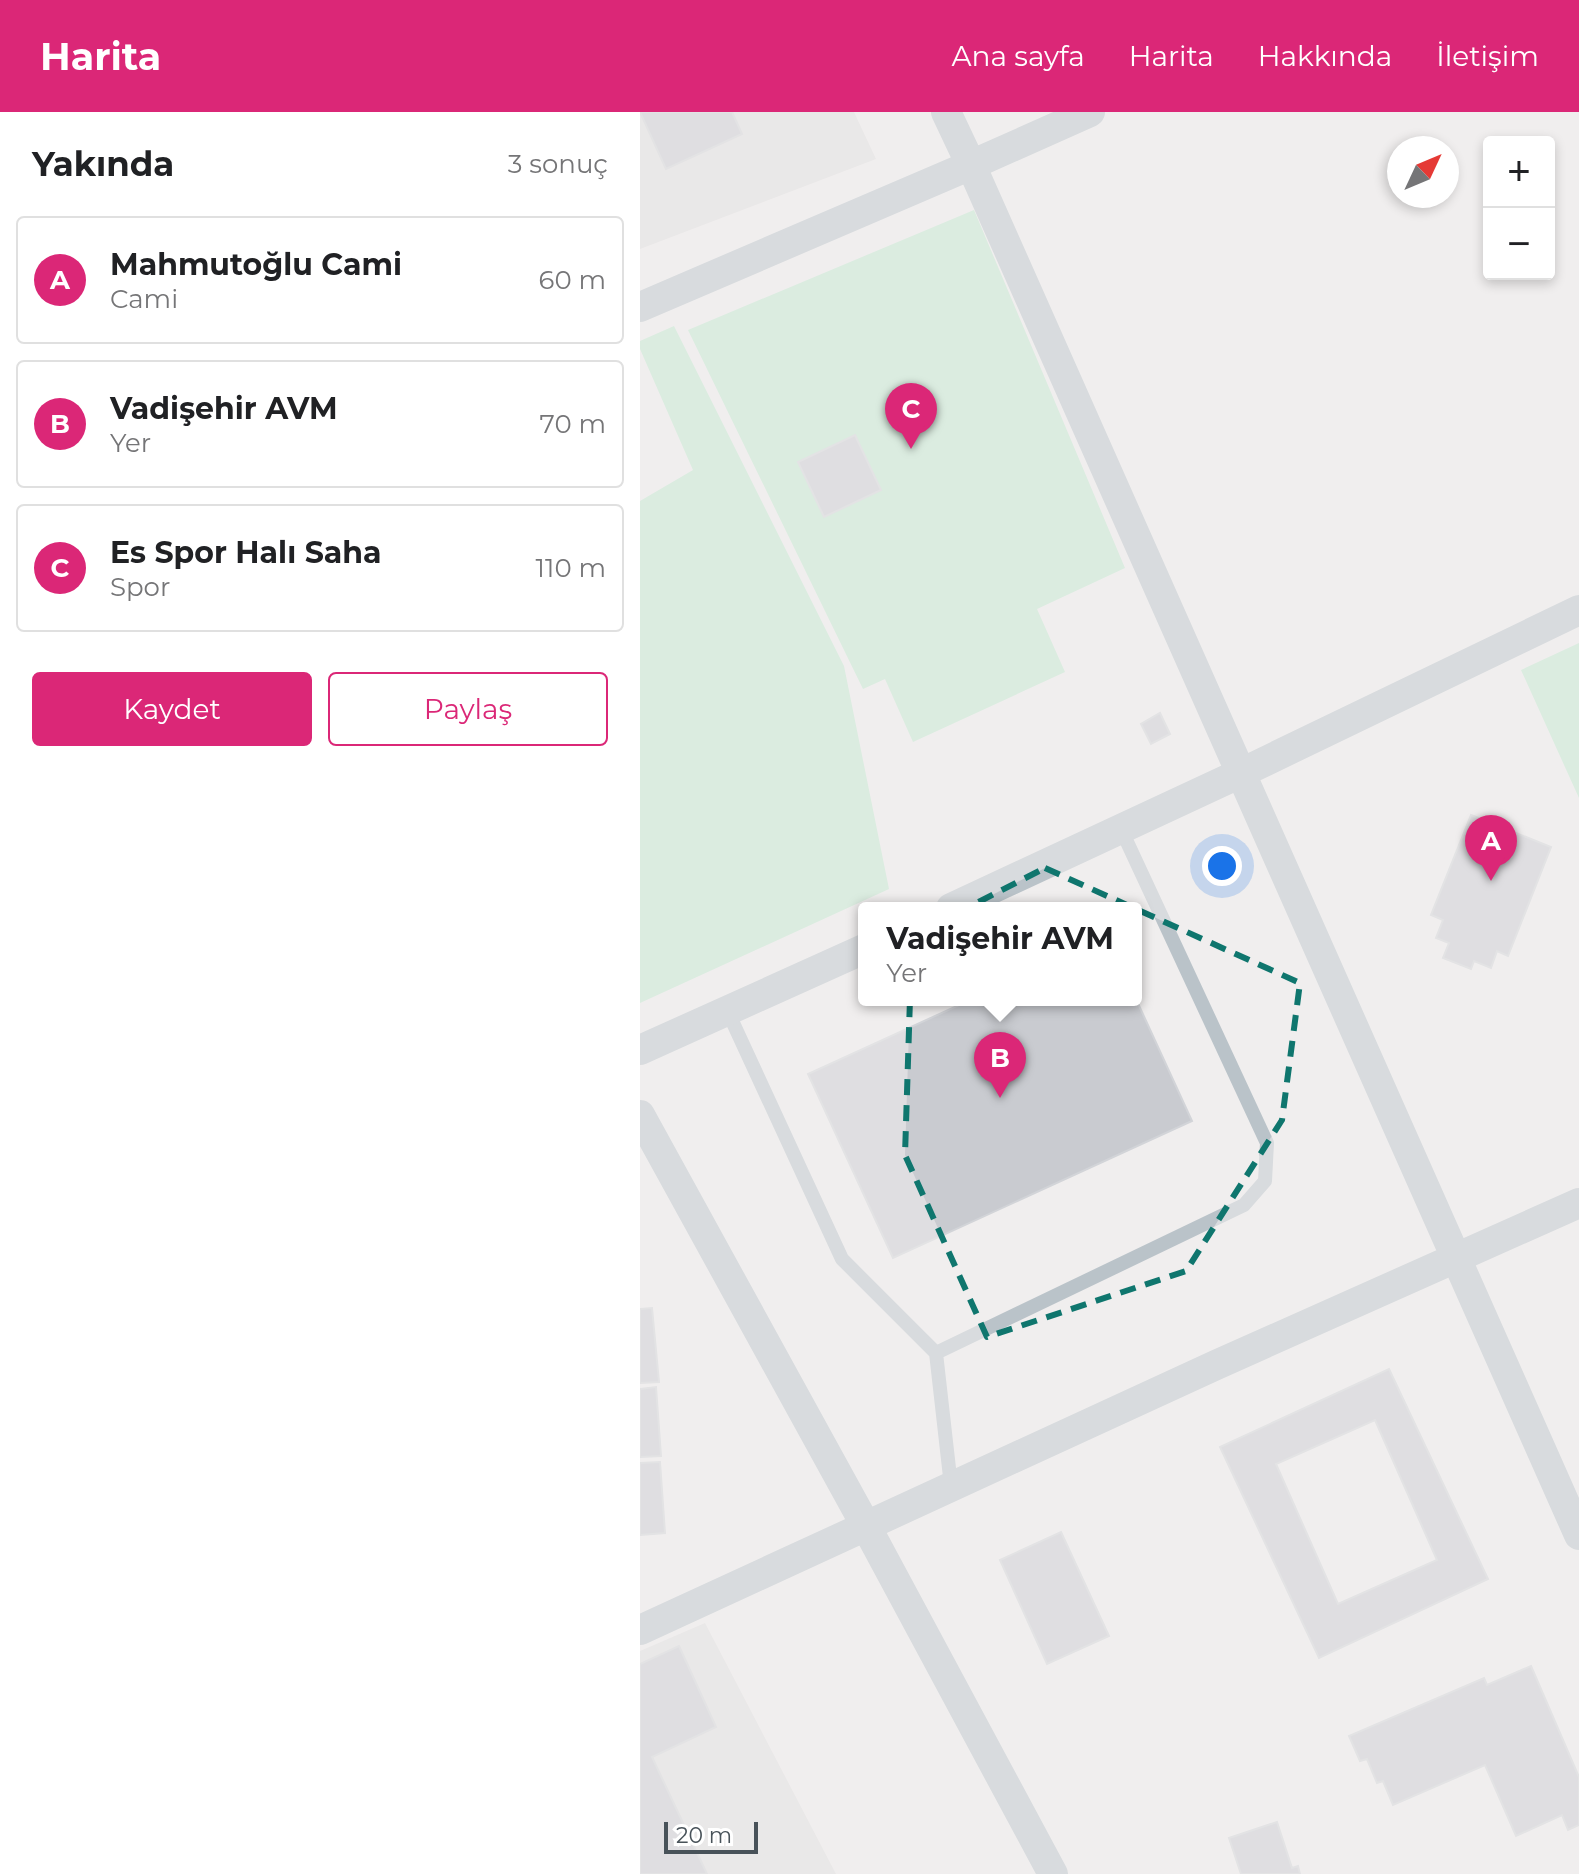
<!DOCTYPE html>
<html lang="tr">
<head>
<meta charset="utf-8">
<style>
  :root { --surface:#fff; --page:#f6f6f6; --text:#202124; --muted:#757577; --line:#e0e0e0; --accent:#db2777 }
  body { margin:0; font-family:Montserrat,sans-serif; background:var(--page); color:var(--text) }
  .controls { position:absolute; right:24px; top:24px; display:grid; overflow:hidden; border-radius:8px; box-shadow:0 4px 12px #0003 }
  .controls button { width:72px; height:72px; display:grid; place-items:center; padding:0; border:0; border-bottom:2px solid var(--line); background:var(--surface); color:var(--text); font:40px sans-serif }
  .compass { position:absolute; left:747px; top:24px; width:72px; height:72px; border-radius:50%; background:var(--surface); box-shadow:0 4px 12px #0003; rotate:46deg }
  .scale { position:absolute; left:24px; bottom:20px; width:94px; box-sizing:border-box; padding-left:8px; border:4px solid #485259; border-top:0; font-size:22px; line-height:28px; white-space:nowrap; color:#485259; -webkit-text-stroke:6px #fff; paint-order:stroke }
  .you { position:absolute; left:582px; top:754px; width:28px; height:28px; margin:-20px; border:6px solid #fff; border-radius:50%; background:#1a73e8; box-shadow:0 0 0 12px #1a73e833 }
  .badge { display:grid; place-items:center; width:52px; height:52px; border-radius:50%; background:var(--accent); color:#fff; font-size:26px; font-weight:700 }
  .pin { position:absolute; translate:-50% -66px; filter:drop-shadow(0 2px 4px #0008) }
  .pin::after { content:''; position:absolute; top:42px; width:28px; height:24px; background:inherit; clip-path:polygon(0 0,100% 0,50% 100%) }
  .popup { position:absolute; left:218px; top:790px; width:284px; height:104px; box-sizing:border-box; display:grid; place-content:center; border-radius:8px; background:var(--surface); filter:drop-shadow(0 2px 6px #0005); font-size:26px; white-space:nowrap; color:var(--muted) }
  .popup b { font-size:30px; color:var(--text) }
  .popup::after { content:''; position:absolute; left:50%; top:100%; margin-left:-16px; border:16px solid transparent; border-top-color:var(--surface) }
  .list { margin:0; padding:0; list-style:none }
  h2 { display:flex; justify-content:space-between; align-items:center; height:104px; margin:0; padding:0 32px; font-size:34px }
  h2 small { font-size:26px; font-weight:400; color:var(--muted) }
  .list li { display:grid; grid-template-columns:52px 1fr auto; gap:24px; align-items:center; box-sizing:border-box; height:128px; margin:0 16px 16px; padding:0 16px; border:2px solid var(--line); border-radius:8px }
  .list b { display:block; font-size:30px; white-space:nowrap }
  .list p { margin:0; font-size:26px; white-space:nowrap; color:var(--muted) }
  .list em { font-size:26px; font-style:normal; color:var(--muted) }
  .actions { display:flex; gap:16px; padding:24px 32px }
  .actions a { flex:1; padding:18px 0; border:2px solid var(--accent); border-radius:8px; text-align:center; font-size:28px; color:var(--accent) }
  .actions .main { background:var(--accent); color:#fff }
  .map { position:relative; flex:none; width:939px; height:1762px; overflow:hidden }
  header { display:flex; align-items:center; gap:48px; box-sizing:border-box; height:112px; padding:0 40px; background:var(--accent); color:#fff }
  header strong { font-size:38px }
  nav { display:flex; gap:44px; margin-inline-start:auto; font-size:28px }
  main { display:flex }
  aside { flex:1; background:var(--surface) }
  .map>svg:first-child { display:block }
  .education { fill:#e1dfdf }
  .green { fill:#c0e9ce }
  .building { fill:#c9cbd0; stroke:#d2d4d8; stroke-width:2; fill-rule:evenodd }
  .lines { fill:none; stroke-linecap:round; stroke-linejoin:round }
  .lane { stroke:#bac3c9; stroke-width:14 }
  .street { stroke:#bac3c9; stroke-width:30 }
  .marked { fill:none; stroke:#0f766e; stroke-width:6; stroke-dasharray:16 10; stroke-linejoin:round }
</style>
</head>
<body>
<header>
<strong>Harita</strong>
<nav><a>Ana sayfa</a><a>Harita</a><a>Hakkında</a><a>İletişim</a></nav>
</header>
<main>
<aside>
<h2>Yakında<small>3 sonuç</small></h2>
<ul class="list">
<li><span class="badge">A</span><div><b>Mahmutoğlu Cami</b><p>Cami</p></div><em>60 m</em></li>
<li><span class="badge">B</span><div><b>Vadişehir AVM</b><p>Yer</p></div><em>70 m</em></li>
<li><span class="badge">C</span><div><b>Es Spor Halı Saha</b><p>Spor</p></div><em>110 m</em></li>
</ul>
<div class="actions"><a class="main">Kaydet</a><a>Paylaş</a></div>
</aside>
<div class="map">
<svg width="939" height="1762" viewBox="0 0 939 1762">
  <rect width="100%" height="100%" fill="#f0eeee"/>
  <path class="education" d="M0 0H214L236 47 0 137Z
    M65 1511 196 1762H0V1539Z"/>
  <path class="green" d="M334 98 485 456 397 497 425 560 273 630 245 567 223 577 48 218Z
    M34 214 204 554 249 777 0 891V389L53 358 0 237V229Z
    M939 531V686L881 558Z"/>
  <path class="building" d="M0 0H92L102 22 26 57Z
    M215 323 241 378 184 405 158 350Z
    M520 601 530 622 511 632 501 612Z
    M831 703 911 735 868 844 857 839 851 856 834 849 831 857 803 846 809 831 796 826 803 808 791 803Z
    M496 887 552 1009 253 1146 168 962 330 888Z
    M12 1196 19 1270 0 1271V1197Z
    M749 1257 848 1467 679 1546 580 1335ZM735 1308 797 1448 698 1492 636 1352Z
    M16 1275 21 1344 0 1345V1277Z
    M20 1350 25 1421 0 1423V1351Z
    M421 1420 469 1524 407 1552 360 1448Z
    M39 1534 76 1615 12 1645 67 1762H0V1552Z
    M891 1554 939 1665V1713L928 1718 922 1703 876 1724 845 1653 753 1693 743 1669 737 1671 727 1647 720 1649 709 1624 844 1566 847 1573Z
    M637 1710 652 1756 658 1754 660 1762H601L589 1726Z"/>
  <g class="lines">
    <path class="lane" d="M88 900 202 1147 296 1241 311 1374
      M296 1241 604 1093 625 1069 627 1031 481 717"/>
    <path class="street" d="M306 0 331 53 450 0
      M0 195 331 53 939 1423
      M311 796 601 661 939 498
      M0 938 224 837
      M0 1003 226 1414 413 1762
      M0 1518 576 1253 939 1091"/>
  </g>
  <path d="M0 0H939V1762H0ZM405 756 660 871 642 1008 546 1159 347 1225 265 1043 272 824Z" fill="#f0eeee" fill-opacity=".55" fill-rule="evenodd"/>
  <path class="marked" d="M405 756 660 871 642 1008 546 1159 347 1225 265 1043 272 824Z"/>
</svg>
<div class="controls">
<button>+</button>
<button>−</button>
</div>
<svg class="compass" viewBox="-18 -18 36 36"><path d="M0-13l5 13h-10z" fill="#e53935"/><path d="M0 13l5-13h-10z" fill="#757577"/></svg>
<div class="scale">20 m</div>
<div class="you"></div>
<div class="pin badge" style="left:851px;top:769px">A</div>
<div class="pin badge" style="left:360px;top:986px">B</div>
<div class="popup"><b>Vadişehir AVM</b>Yer</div>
<div class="pin badge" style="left:271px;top:337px">C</div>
</div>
</main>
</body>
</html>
